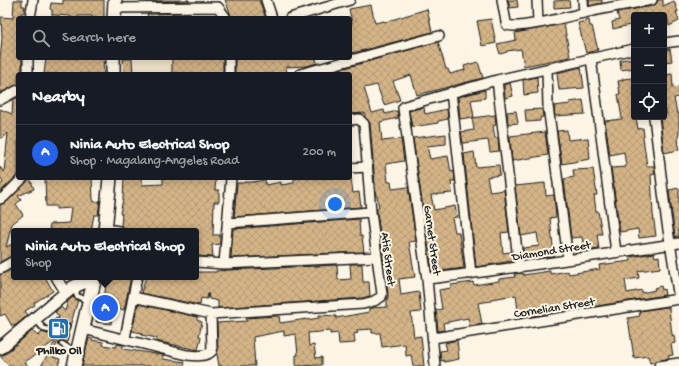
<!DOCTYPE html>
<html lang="en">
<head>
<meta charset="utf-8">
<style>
  :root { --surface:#171b24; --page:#20242c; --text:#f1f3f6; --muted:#9ea1a6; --line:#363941; --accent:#2563eb }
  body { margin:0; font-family:"Gochi Hand",sans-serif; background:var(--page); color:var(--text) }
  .controls { position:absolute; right:12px; top:12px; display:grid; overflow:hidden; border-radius:4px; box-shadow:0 2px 10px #0003 }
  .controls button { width:36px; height:36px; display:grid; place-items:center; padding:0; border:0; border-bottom:1px solid var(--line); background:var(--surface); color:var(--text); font:20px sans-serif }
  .you { position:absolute; left:335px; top:204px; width:14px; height:14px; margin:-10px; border:3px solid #fff; border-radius:50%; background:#1a73e8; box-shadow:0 0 0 6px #1a73e833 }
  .badge { display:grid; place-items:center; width:26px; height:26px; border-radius:50%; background:var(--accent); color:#fff; font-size:13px; font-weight:700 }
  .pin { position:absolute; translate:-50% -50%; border:2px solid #fff; box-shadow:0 1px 4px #0006 }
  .popup { position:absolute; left:11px; top:228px; width:188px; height:52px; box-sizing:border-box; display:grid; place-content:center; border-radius:4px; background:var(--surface); filter:drop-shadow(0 1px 3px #0005); font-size:13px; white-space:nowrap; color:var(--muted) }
  .popup b { font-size:15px; color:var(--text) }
  .popup::after { content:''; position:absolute; left:50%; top:100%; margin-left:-8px; border:8px solid transparent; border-top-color:var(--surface) }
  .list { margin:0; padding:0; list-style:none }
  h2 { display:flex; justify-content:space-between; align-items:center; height:52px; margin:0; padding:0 16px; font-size:17px }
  h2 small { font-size:13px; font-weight:400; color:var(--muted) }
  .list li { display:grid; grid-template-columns:26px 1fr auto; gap:12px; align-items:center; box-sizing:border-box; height:56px; padding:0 16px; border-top:1px solid var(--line) }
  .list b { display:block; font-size:15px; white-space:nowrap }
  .list p { margin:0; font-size:13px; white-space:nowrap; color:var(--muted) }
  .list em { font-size:13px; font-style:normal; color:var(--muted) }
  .icon { flex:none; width:22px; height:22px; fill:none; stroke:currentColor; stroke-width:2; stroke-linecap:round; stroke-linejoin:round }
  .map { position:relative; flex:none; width:679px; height:366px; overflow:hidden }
  .search { position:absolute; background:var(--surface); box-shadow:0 2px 10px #0003; left:16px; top:16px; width:336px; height:44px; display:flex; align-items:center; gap:10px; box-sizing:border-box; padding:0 14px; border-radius:4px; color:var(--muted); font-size:15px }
  .panel { position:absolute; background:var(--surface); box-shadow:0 2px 10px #0003; left:16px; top:72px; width:336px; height:108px; border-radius:4px }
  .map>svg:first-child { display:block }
  .built { fill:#f0e2c9 }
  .building { fill:url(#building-cross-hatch); stroke:#1c1c1c }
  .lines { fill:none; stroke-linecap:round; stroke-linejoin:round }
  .service-casing { stroke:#1c1c1c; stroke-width:8 }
  .minor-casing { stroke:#1c1c1c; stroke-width:12 }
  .tertiary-casing { stroke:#1c1c1c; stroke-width:15 }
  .secondary-casing { stroke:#1c1c1c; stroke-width:16 }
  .service { stroke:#fcf5e5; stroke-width:4.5 }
  .minor { stroke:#fcf5e5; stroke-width:9 }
  .tertiary { stroke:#fcf5e5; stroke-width:12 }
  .secondary { stroke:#fcf5e5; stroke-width:13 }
  .labels { text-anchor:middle; stroke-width:4; stroke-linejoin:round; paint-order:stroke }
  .street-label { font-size:12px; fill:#1c1c1c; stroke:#fcf5e5 }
  .poi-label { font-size:12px; font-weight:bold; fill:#1c1c1c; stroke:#fcf5e5 }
</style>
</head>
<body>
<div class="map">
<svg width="679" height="366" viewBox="0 0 679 366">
  <defs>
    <pattern id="building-cross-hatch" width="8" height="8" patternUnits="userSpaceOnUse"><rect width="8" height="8" fill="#d4b487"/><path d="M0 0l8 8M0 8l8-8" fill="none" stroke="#b59a74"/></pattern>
  </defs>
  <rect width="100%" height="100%" fill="#fcf5e5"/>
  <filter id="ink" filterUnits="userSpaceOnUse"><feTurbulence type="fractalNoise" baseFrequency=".025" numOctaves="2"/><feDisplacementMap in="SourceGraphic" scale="8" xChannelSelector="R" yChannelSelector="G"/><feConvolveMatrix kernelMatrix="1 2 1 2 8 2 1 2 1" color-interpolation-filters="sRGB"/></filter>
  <g filter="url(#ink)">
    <path class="built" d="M117 58H205L204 74H116Z"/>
    <path class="building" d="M14 0H22V6H25L24 13H21V18H17H18V58H22V74H18V84L0 93V60L2 38 1 17 13 18Z
      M63 0H104V18H92V16H78V18H70V16L52 15V10L50 9 51 3 63 4Z
      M147 0H189V1L147 2Z
      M225 0H259L266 18H232Z
      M508 0H517L518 7 510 8Z
      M569 0 570 7 554 8V1Z
      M589 0H602V3L589 6Z
      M658 0H663V6L674 1 678 12H676L679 21 669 26 667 16 664 17V15H634V24L613 29 612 22 619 20 617 12 653 6 656 4Z
      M371 5 375 23 384 21 385 22 427 9 432 32 357 52 350 53V23H352L349 9Z
      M189 13V18H148L147 14Z
      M491 19 496 43 482 46 477 21Z
      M589 20 590 26H592L598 50 586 53 578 23Z
      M564 24 570 57 524 66 521 49 507 51V52L500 54 497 44 516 40 515 33Z
      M438 42 446 69H448L450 74 465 70 464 66 478 62 483 78 417 95 411 75 393 81 400 100 384 105 377 85 364 88 372 113 384 110 385 114 397 111 398 118 380 122 382 141 401 139 404 161 386 164 388 182H391L392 189 408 187 416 241 409 242 415 277 399 279 401 295 419 292 421 312 411 313 414 337 421 336 424 366H413L411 355 406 356 405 344 382 347 380 333H372V329L357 330 358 333 354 334 355 343 339 344 338 333 330 334V331L308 333 309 346 314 345 316 358 322 357V365L296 366V355H298L296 334 284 336V331L253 337 255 366H219L217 354 218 351 217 323 247 321 246 318 276 316H279L280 323 307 319V320L319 318V315L336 316V318L369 312V309L371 308 387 307V299L388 298 387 283H391L389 270H387L386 263 384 264 377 211V208H379L377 196H376L370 123 365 117V113L350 114V74H323Z
      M670 49 672 61 665 62 664 50Z
      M46 58 63 59V58H103L104 74H44Z
      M172 58H223V74L172 73Z
      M235 58H316L317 63 307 66 286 67 287 74H235Z
      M634 58V68L621 70 620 60Z
      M123 59H132L133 74H124Z
      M581 67 584 88 559 90 557 73Z
      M672 74 673 88 679 87V97L674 98 677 113H679V135L678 136 679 150 664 153 660 117H664V115L667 114 664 103V75Z
      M537 77 538 93 524 95 523 80Z
      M634 78V117H636L638 129 643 128 644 136 643 137 647 166H654L655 174 651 175 653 214 656 236 639 238 638 229 620 232 611 168 626 167 624 152 610 155 605 121 622 119 618 94H620L618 81 623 80 622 79Z
      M510 83 513 96 505 98 504 85Z
      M485 90V98L471 100 474 117 460 119 458 97Z
      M16 98H18V175L0 192V185L3 183 0 177V167L4 172 8 133 0 139V109L12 114 13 100Z
      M583 100 585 114 555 116 554 106 570 104V102Z
      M424 107 425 114 447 109 448 119 438 121V123L412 127 409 111Z
      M542 109 543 117 540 118V121L526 122 525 110Z
      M516 111 518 123 508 124 507 112Z
      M495 115 496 125 493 126 495 138H498L499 151 490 152 488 140 463 143 461 132 474 130 472 118Z
      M567 130 568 140 588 138 590 159 562 164 557 131Z
      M545 132 548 155 512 161 510 136Z
      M446 134V144L427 146 430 159 448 156 451 172 454 171 455 181H451L452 193 431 195 434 210 455 206 457 217 452 218 455 232H459L464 268 432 272 413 138Z
      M474 152 476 167 499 165 500 175 487 177 490 192 504 190 509 232 501 233 503 253 511 252 512 261 476 267 464 154Z
      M593 169 597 195H594L596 211H598L602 234H597L599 249 584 251 582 237 571 238 564 179 574 177 573 170Z
      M30 178 34 189 18 196 21 200 16 204 23 215 12 224 6 247 14 243V255L0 262V205L8 201Z
      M45 178H92L93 199 94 202 100 201 98 215H94L91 231H49L50 224 69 223 71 208 56 209V206H46Z
      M124 178H142V185L163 184V178H216L215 190H219V202H214L213 235H220V244L212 245 213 257 196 256V231H191V230L139 231 125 229 121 225 122 214 120 213 123 199Z
      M298 178H351L353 193 359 192 361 207 234 217 237 183H244L245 182H252L265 180 266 185 281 182V185L294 183V179Z
      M545 183 546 196 554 195 556 217 550 218 554 256 524 260 523 248 539 246 537 233 521 236 515 186Z
      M679 188V236L675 237 669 190Z
      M359 219 360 236H362L364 252 231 258 233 229Z
      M654 253 655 257 659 256 660 268 638 271 639 278 625 280 627 293 642 290V293L655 290 654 288 661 286 662 290 664 289 665 295 579 309 578 306 557 309 558 311 545 314 519 318 516 295 491 299V301L478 303 482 324 470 326 468 318 443 323 444 330 438 331 436 310 442 309 439 290 451 288V285L473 282 474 285 499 281V279L515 277 514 274 523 273V275L550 271V274L568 271 569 274 600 269 599 265 631 261 630 257Z
      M350 264H362L363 282H369L370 296 362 298 218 308V301L209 299 208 293 207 299 201 298 200 305 141 293 146 277H196V272H216V271L230 270 337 265 338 280 351 279Z
      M14 268V281L21 277H45L53 291 34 303 35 305 25 311 28 315 16 325 12 326 5 314 0 316V275Z
      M107 277H131L124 310 113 308 111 324 96 322 98 313 102 314Z
      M73 297 78 300 70 326 68 323 64 324 60 334 61 337 64 338 68 334 69 335 67 343 63 340 57 342 53 357 60 359 58 366H41L56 340 25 362 28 366H9L0 356 5 354 32 331 38 336 42 332 48 334 52 333V328L49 326 52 323 54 326H57L61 323 58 318 59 317 55 312 61 307 65 311 68 301Z
      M138 304 197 317V320L202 322 199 336 201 337 198 350 156 341 157 338 141 335 142 333 132 331Z
      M667 307 669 308 672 335H674L675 343 671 344 673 355 668 356 669 358 650 363 648 356 634 358 628 318 640 316 639 311Z
      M89 338 92 339V340L103 342V345L116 347 117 344 123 345V349L163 355V359L185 362 184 366H82Z
      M457 340 459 359 444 362V360L441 361 440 351 447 350 445 343Z"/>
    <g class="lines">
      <defs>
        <path id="service" d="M78 288 76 293 77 296 88 301
          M36 320 44 329 49 330
          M56 323 57 322
          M64 334 67 327
          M62 344 76 353"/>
        <path id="minor" d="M266 0 272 18
          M502 0 506 22 507 25C520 30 573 15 588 12 609 7 631 4 652 0
          M537 0 538 23
          M583 0 584 13
          M115 8 218 7 226 18
          M30 18 33 0
          M290 18 350 0
          M664 43 679 41
          M591 58 616 252
          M547 69 548 106 568 259
          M28 74V58
          M229 74V58
          M300 74 439 36
          M497 80 519 268
          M451 92 471 274
          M0 100 18 90
          M654 117 666 217 679 299
          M350 168 367 167
          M0 199 4 197 23 178
          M228 223 371 212
          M106 229 119 231
          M196 262 224 264 377 257
          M224 264 231 178
          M0 269 14 261
          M56 277 66 293
          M427 279C511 269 595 256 679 243
          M133 297 211 314 363 304 374 301 381 297 382 294 371 212 364 124 359 119 350 120
          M83 329 187 355C195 356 206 357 212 351L211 314
          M125 338 137 277
          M433 338 679 299
          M435 366 427 279 403 108 405 106 497 80 634 49
          M659 366 679 363"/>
        <path id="tertiary" d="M0 348 73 287 85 282 94 281"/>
        <path id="secondary" d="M114 18 115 0
          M113 74V58
          M105 231 110 178
          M74 366 95 277"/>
      </defs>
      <use href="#service" class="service-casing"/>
      <use href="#minor" class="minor-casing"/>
      <use href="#tertiary" class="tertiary-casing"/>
      <use href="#secondary" class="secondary-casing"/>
      <use href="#service" class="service"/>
      <use href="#minor" class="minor"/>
      <use href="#tertiary" class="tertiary"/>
      <use href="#secondary" class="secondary"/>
    </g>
  </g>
  <defs>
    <symbol id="fuel-square" viewBox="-11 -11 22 22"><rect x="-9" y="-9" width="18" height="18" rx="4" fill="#1f6fb2" stroke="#fcf5e5"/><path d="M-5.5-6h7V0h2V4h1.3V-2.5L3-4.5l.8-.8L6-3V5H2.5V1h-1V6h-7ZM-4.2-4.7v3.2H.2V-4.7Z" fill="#fff"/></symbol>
  </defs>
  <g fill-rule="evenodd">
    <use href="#fuel-square" x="46" y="316" width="25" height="25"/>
  </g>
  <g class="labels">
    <g class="street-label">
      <text transform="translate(433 240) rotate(82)" y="4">Garnet Street</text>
      <text transform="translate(551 250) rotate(-9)" y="4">Diamond Street</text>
      <text transform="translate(389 259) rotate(83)" y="4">Atis Street</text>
      <text transform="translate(554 307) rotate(-9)" y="4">Cornelian Street</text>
    </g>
    <g class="poi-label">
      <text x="59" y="354">Philko Oil</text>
    </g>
  </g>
</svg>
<div class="controls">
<button>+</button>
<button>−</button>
<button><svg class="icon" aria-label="locate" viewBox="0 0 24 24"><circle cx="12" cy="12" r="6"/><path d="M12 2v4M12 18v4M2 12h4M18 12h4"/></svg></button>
</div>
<div class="you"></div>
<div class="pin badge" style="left:105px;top:308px">A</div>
<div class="popup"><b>Ninia Auto Electrical Shop</b>Shop</div>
<div class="search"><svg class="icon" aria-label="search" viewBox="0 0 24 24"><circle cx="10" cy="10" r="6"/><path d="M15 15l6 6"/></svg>Search here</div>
<section class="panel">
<h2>Nearby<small></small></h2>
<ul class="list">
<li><span class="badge">A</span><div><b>Ninia Auto Electrical Shop</b><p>Shop · Magalang-Angeles Road</p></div><em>200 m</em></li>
</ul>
</section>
</div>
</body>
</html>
